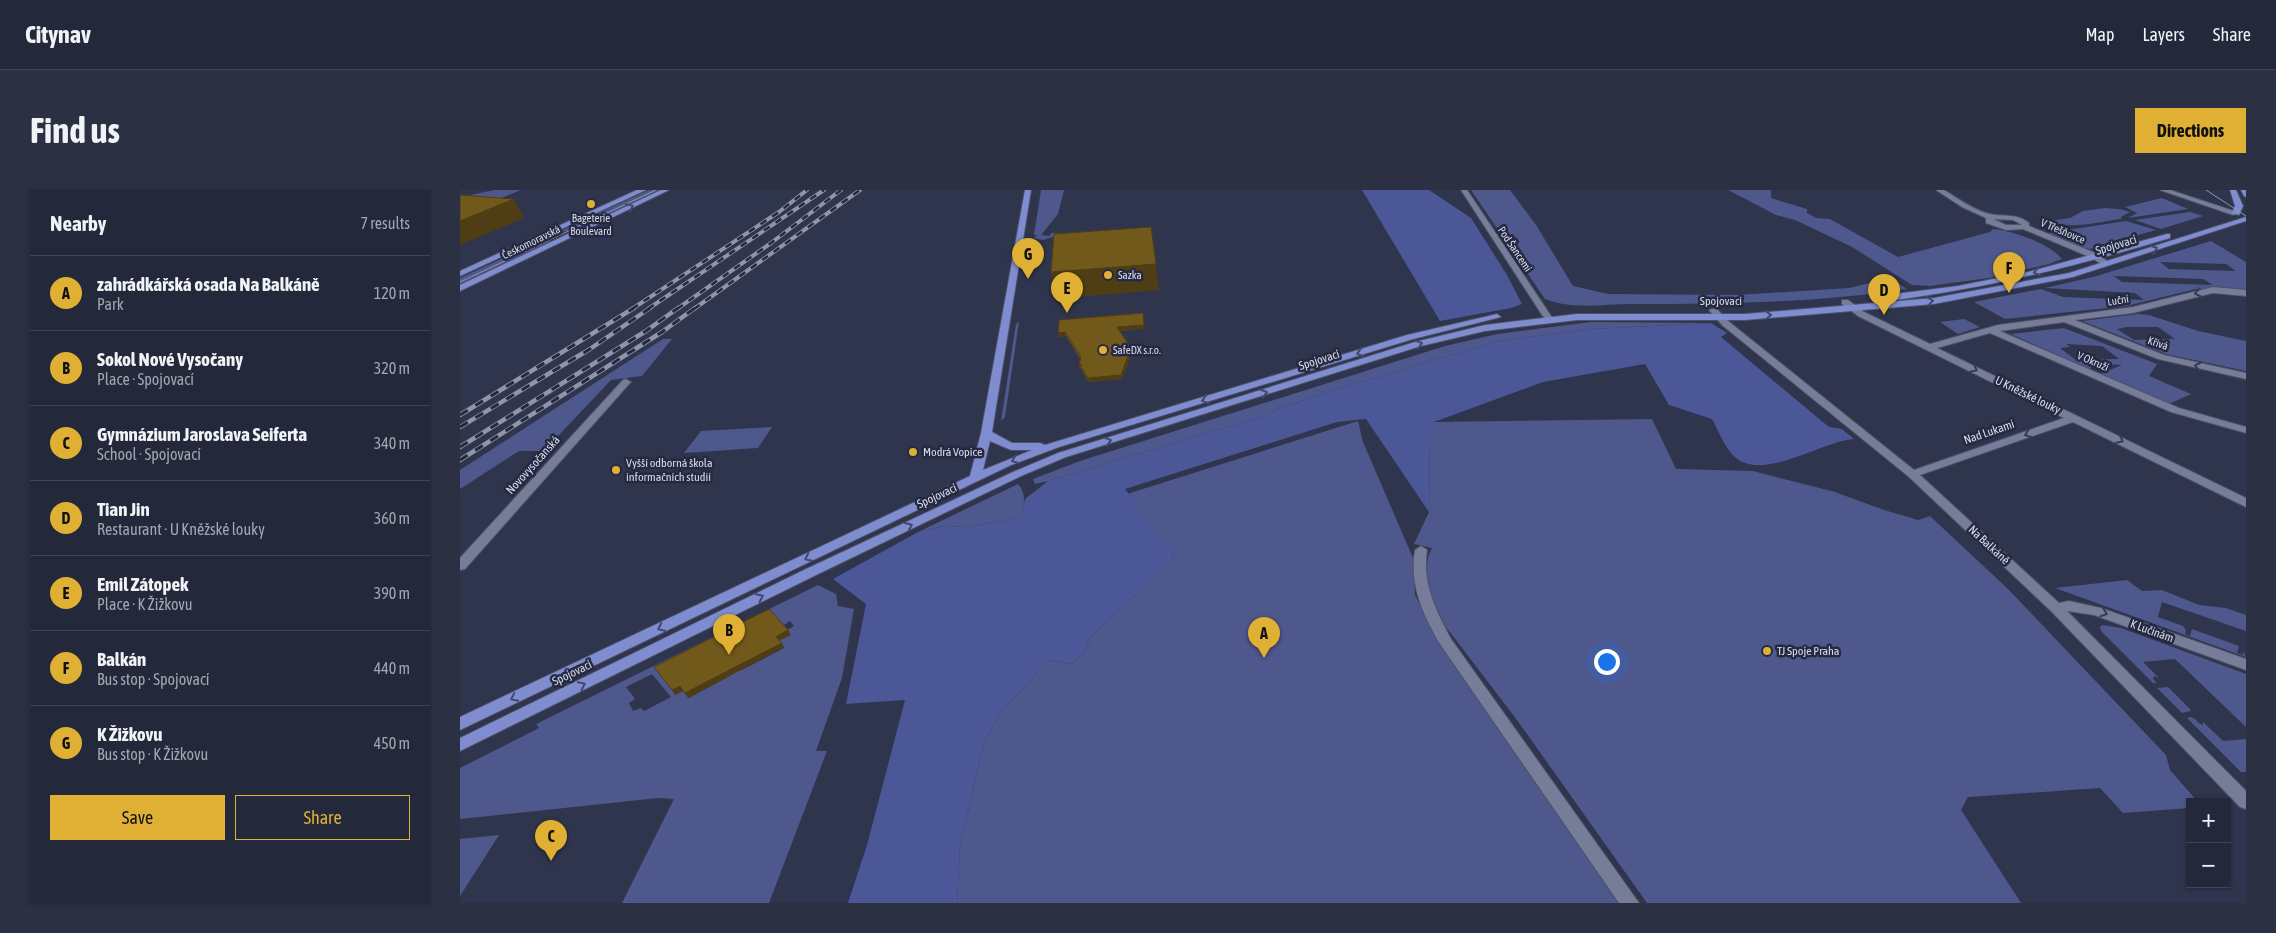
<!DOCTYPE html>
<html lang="en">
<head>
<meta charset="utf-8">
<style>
  :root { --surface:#23283a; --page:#2b3042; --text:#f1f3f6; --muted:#a3a6af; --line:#404454; --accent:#dfb034 }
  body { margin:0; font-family:"Asap Condensed",sans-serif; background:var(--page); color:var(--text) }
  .controls { position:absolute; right:15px; bottom:15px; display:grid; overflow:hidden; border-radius:0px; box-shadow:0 1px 4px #0004 }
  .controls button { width:45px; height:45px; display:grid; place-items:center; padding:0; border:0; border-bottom:1px solid var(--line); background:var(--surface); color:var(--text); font:25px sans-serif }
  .you { position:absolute; left:1146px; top:471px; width:18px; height:18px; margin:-12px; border:4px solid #fff; border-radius:50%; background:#1a73e8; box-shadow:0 0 0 8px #1a73e833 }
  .badge { display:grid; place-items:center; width:32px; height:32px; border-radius:50%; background:var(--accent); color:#111; font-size:16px; font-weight:700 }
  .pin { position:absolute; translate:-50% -41px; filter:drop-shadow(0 1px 2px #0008) }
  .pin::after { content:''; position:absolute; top:26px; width:18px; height:15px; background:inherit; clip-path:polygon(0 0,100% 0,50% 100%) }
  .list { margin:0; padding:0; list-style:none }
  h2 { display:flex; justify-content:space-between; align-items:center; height:65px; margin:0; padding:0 20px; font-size:21px }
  h2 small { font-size:16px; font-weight:400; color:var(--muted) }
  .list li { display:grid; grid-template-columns:32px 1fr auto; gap:15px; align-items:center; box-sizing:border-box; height:75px; padding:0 20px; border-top:1px solid var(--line) }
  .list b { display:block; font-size:19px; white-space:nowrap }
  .list p { margin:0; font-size:16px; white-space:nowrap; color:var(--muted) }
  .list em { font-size:16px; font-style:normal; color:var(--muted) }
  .actions { display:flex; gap:10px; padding:15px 20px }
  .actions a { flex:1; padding:11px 0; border:1px solid var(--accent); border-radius:0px; text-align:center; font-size:18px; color:var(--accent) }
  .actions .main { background:var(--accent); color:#111 }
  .map { position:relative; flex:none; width:1786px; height:713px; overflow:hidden; border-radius:0px }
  header { display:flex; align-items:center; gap:30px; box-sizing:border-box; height:70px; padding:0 25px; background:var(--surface); border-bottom:1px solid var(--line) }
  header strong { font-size:24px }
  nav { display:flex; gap:28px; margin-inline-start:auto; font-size:18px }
  .intro { display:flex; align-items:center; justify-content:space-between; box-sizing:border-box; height:120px; padding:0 30px }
  h1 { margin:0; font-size:35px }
  .button { padding:12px 22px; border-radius:0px; background:var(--accent); color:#111; font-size:18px; font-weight:700 }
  main { display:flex; gap:30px; padding:0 30px }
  aside { flex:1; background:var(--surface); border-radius:0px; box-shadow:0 1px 4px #0004 }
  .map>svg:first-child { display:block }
  .green { fill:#4e588c; fill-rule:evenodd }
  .forest { fill:#4b5797 }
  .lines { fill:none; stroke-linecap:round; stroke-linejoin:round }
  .minor-casing { stroke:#4d5166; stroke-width:2 }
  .major-casing { stroke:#4d5166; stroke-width:2 }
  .minor { fill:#767d99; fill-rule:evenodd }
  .major { fill:#7f8dd0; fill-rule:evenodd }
  .tram { stroke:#9095a9; stroke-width:1 }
  .rail-far1-casing { stroke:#9095a9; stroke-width:4 }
  .rail-casing { stroke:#9095a9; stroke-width:4.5 }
  .rail-far1 { stroke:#252a42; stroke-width:2.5; stroke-dasharray:7; stroke-linecap:butt }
  .rail { stroke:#252a42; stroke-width:3; stroke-dasharray:9; stroke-linecap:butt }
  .wall { fill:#614d18 }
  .shaded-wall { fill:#4f3e14 }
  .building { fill:#71591c; stroke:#4f3e14 }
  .oneway { stroke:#40486d }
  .oneway2 { stroke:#353b53 }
  .poi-dot { fill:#dfb034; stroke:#252a42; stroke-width:2 }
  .labels { text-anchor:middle; stroke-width:5; stroke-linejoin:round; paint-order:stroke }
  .far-poi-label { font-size:11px; fill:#d7dbeb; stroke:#252a42; text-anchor:start }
  .far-street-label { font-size:11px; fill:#d7dbeb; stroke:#252a42 }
  .street-label { font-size:12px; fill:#d7dbeb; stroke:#252a42 }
  .poi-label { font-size:12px; fill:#d7dbeb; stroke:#252a42; text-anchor:start }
</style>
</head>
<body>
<header>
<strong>Citynav</strong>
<nav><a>Map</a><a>Layers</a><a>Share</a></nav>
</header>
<div class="intro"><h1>Find us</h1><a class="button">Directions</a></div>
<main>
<aside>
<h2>Nearby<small>7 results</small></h2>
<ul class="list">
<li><span class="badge">A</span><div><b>zahrádkářská osada Na Balkáně</b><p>Park</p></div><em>120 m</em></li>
<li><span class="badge">B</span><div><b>Sokol Nové Vysočany</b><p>Place · Spojovací</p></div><em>320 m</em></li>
<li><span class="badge">C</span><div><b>Gymnázium Jaroslava Seiferta</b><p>School · Spojovací</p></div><em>340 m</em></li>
<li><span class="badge">D</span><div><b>Tian Jin</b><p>Restaurant · U Kněžské louky</p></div><em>360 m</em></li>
<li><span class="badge">E</span><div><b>Emil Zátopek</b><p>Place · K Žižkovu</p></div><em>390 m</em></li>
<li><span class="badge">F</span><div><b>Balkán</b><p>Bus stop · Spojovací</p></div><em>440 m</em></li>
<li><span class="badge">G</span><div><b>K Žižkovu</b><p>Bus stop · K Žižkovu</p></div><em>450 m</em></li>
</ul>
<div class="actions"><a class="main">Save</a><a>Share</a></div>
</aside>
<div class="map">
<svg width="1786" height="713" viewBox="0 0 1786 713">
  <rect width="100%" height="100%" fill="#2f354d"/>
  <path class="green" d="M35 0H61L29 13 0 7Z
    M189 0H201L113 42 101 41Z
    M581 0H604L598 24 581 45 590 46 591 43H597L596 46 583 50 574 48 577 45H574Z
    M1011 0H1050L1076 35 1113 96 1148 104 1276 105 1389 98 1430 88 1447 99C1356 113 1264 114 1171 114 1141 114 1114 120 1085 109Z
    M1268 0H1311V8L1347 19V23L1356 28 1370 29 1438 67 1530 42 1533 39C1553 41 1589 53 1602 69L1589 74 1529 88 1470 96 1452 95 1392 57 1335 30 1316 25Z
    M1702 8 1728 19 1668 28 1677 23 1665 17Z
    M1645 18 1660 19 1670 22 1661 27V29C1638 32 1612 40 1589 31L1610 28 1623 21Z
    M1730 22 1743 26 1701 39 1675 30Z
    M1666 31 1696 40 1630 59 1618 57 1588 43Z
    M80 51H92L0 95V88Z
    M1751 51 1786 72V101L1736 99 1666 116 1545 129 1514 112 1581 99 1603 107 1684 110 1675 103 1585 98 1633 87ZM1700 72 1766 74 1776 81 1709 79ZM1654 86 1743 89 1753 95 1662 92Z
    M1678 124 1689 125 1738 141 1786 151V181L1706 164 1622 131ZM1667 137H1698L1715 149 1674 150 1657 139Z
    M1504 129 1520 137 1498 144 1480 132Z
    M559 132 545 227 541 231 556 134Z
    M1131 132 1251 133 1132 139 1038 151 858 205 784 232 588 291 575 294 573 289 620 271 985 156 1037 144Z
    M1604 138 1697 174 1689 186 1731 204 1709 214 1640 184 1662 175 1642 174 1629 179 1551 144ZM1606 154 1642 156 1659 169 1616 170 1600 158 1610 157Z
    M203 149H212L182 186 151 190 84 261H59L0 299V280Z
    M1192 229 1216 279 1293 281 1375 302 1424 320 1458 330 1470 326 1548 399 1706 565 1710 580 1738 612H1730V618L1663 623 1640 598 1508 607 1501 620 1561 713H1187L1057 530 973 420C967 401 962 377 972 358L954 354 969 322 970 248 974 242V232Z
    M898 231 903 252 953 368 955 405 981 453 1162 713H497L500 656 524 552 544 519 589 470 611 474 624 463 631 447 715 367 667 304Z
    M312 237 298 258 224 263 241 241Z
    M558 294C567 304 564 314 561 327L508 337 484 336 458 342Z
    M1667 390 1682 401 1702 400 1739 415 1766 418 1786 425V441L1702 412 1698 427 1723 436 1726 440 1725 444 1730 446 1732 439 1779 456 1777 463 1783 465V461L1786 467 1595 398Z
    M358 395 376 404 378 416 394 419 382 488 356 561H367L309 713H162L214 609 198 608 0 629V578L79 538 76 534ZM330 431 334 436 326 441 330 445 318 451 324 458 282 480 276 473 273 484 229 508 223 501 215 505ZM192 484 211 507 184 521 181 518 173 521 169 513 175 509 166 497Z
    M1643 435 1661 438 1786 484V537L1715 469 1683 472 1699 488 1694 486 1693 489 1697 493H1693L1641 441 1640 437Z
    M1708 497 1730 519 1731 521 1722 523 1697 498Z
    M1731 527 1737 530V532L1743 535V532L1763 551 1786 549V582H1781L1727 528Z
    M39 645 0 706V649Z"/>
  <path class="forest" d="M902 0H969L1011 28 1047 85 1062 114 1051 118 980 131Z
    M1251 133 1267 143 1261 147 1369 237 1382 239 1394 249C1361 251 1297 296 1271 263 1263 253 1258 240 1252 229L1209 215 1185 174 1083 192 974 232V242L970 248 969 322 906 229 877 232 665 299 715 367 631 447 624 463 611 474 589 470 544 519 524 552 500 656 497 713H388L407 655 445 510 386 514 406 414 373 389 458 342 484 336 508 337 561 327 565 309 588 291 784 232 858 205 1038 151 1132 139Z"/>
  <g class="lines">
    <defs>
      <path id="minor" d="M1001 0H1007L1093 129 1092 131H1086Z
        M1476 0H1484C1497 8 1511 18 1526 23 1541 28 1556 22 1569 33V36L1638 64 1651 74 1644 76 1632 68 1563 39 1546 40 1526 33V28L1502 17ZM1533 29 1553 30 1562 35H1546Z
        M1700 0H1710L1780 23 1773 25Z
        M1753 97 1786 100V106L1753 103 1673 123 1615 130 1704 165 1786 183V189L1698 169 1604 132 1540 141 1719 218 1786 237V243L1711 222 1530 143 1477 158 1786 308V317L1613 232 1460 285 1599 413 1609 411 1641 418 1786 469V480L1634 425 1607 421 1786 601V619L1780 617 1591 421 1448 286 1262 135 1249 120 1256 118 1268 131 1454 280 1604 228 1398 126 1382 114V110H1388L1404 122 1470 154 1538 135 1673 117Z
        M166 189 171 192 169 194 5 379 0 380V368L163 190Z
        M961 356 967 360C962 394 976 420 991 449L1179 713H1159L980 454C963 425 949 394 955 360Z"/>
      <path id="major" d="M177 0H186L0 86V81Z
        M201 0H209L0 101V95Z
        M565 0H571L532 242 552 253H580L585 255 947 145 1037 124 1041 127 953 149 599 257 551 275 0 540V527L510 286 521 243ZM530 251 551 260H572L523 280Z
        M1770 0H1776L1783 16 1779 25 1772 23 1775 16Z
        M1781 0H1786V7L1784 6Z
        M1786 27V31L1613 87 1474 114 1285 130H1117L1025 141 961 156 606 267 561 286 354 386 0 561V548L344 380 553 282 598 263 955 152 1025 135 1117 124H1285L1474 108 1609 83Z
        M1707 44H1710V48C1617 76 1524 99 1427 111L1423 108 1427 105 1498 96 1568 82Z"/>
    </defs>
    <use href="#minor" class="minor-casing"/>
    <use href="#major" class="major-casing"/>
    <use href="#minor" class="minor"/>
    <use href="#major" class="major"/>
    <path class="tram" d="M1746 0 1786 26
      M0 92 196 0"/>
    <defs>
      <path id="rail-far1" d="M172 119 319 22 347 0
        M188 119 364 0
        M217 119 311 53 381 0
        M234 119 400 0"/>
      <path id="rail" d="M0 225 174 118
        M0 237 130 159 190 118
        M0 257 186 141 218 118
        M0 270 202 142 235 118"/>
    </defs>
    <use href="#rail-far1" class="rail-far1-casing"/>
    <use href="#rail" class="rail-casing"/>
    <use href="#rail-far1" class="rail-far1"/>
    <use href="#rail" class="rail"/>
  </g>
  <path class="wall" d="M685 139 659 141 672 162 662 189 629 192 622 181V178L620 179 619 174 620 169 606 146 599 147 598 143Z"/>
  <path class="shaded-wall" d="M54 9 64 28 0 55V31Z
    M691 37 699 100 596 109 591 82Z
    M683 123 685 139 657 141V137Z
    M605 142 606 146 599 147 598 143Z
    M671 158 672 162 662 189 629 192 628 188Z
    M328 440 331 445 318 451 316 447Z
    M322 453 324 457 228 508 225 503Z
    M220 496 223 501 215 505 212 500Z"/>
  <path class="building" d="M0 5 54 9 0 31Z
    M691 37 696 74 591 82 594 44Z
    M683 123 684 135 657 137 671 158 661 185 628 188 621 177 622 174H619L621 167 605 142 598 143 599 130Z
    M309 419 328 440 316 447 322 453 225 503 220 496 212 500 194 477Z"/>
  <defs><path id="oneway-chevron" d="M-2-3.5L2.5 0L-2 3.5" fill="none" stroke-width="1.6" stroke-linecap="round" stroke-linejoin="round" transform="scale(1.25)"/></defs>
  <g class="oneway">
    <use href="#oneway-chevron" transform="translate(170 17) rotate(-26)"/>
    <use href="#oneway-chevron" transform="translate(1694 59) rotate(-22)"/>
    <use href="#oneway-chevron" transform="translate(1577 82) rotate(168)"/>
    <use href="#oneway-chevron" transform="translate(1470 111) rotate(-8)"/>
    <use href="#oneway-chevron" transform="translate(1308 125) rotate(-3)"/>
    <use href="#oneway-chevron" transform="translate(959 154) rotate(-16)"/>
    <use href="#oneway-chevron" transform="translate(900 163) rotate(163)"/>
    <use href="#oneway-chevron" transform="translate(804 203) rotate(-17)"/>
    <use href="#oneway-chevron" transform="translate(745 210) rotate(163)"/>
    <use href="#oneway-chevron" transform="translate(648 251) rotate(-17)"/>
    <use href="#oneway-chevron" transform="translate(555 270) rotate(159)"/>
    <use href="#oneway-chevron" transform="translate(449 336) rotate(-25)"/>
    <use href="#oneway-chevron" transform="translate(348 368) rotate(154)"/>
    <use href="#oneway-chevron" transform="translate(300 407) rotate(-26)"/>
    <use href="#oneway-chevron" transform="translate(201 438) rotate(154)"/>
    <use href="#oneway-chevron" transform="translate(122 495) rotate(-26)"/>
    <use href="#oneway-chevron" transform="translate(54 508) rotate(154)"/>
  </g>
  <g class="oneway2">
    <use href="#oneway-chevron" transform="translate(1738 103) rotate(168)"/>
    <use href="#oneway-chevron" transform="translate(1738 176) rotate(-168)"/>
    <use href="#oneway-chevron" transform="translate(1514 179) rotate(26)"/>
    <use href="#oneway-chevron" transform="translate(1568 244) rotate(161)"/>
    <use href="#oneway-chevron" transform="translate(1660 250) rotate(26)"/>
    <use href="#oneway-chevron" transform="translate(1644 423) rotate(19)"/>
  </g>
  <g class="poi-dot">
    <circle cx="131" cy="14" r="5"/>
    <circle cx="648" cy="85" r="5"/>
    <circle cx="643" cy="160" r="5"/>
    <circle cx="453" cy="262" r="5"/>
    <circle cx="156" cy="280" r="5"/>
    <circle cx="1307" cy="461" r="5"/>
  </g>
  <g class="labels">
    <g class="far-poi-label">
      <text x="131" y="32" text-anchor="middle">Bageterie<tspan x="131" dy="13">Boulevard</tspan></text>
      <text x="658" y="89">Sazka</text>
      <text x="653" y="164">SafeDX s.r.o.</text>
    </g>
    <g class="far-street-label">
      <text transform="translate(1603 41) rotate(23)" y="4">V Třešňovce</text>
      <text transform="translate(71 52) rotate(-26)" y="4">Českomoravská</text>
      <text transform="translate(1055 59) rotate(56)" y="4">Pod Šancemi</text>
      <text transform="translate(1658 110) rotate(-9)" y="4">Luční</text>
      <text transform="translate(1698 153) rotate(18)" y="4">Křivá</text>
      <text transform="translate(1633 171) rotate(23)" y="4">V Okruží</text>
    </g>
    <g class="street-label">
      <text transform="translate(1656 55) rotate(-17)" y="4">Spojovací</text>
      <text x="1261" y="115">Spojovací</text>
      <text transform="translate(859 170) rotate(-18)" y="4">Spojovací</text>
      <text transform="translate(1568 205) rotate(26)" y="4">U Kněžské louky</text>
      <text transform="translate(1529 242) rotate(-19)" y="4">Nad Lukami</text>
      <text transform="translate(73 275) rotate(-48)" y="4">Novovysočanská</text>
      <text transform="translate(477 306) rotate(-25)" y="4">Spojovací</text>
      <text transform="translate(1529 355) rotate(43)" y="4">Na Balkáně</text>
      <text transform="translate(1692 441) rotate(20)" y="4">K Lučinám</text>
      <text transform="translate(112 483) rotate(-26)" y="4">Spojovací</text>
    </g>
    <g class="poi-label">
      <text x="463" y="266">Modrá Vopice</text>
      <text x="166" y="277">Vyšší odborná škola<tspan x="166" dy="14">informačních studií</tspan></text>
      <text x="1317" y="465">TJ Spoje Praha</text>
    </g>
  </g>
</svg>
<div class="controls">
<button>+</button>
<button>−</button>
</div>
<div class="you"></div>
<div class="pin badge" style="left:804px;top:468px">A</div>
<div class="pin badge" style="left:269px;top:465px">B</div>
<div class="pin badge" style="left:91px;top:671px">C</div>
<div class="pin badge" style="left:1424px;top:125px">D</div>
<div class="pin badge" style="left:607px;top:123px">E</div>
<div class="pin badge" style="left:1549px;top:103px">F</div>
<div class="pin badge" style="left:568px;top:89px">G</div>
</div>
</main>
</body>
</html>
